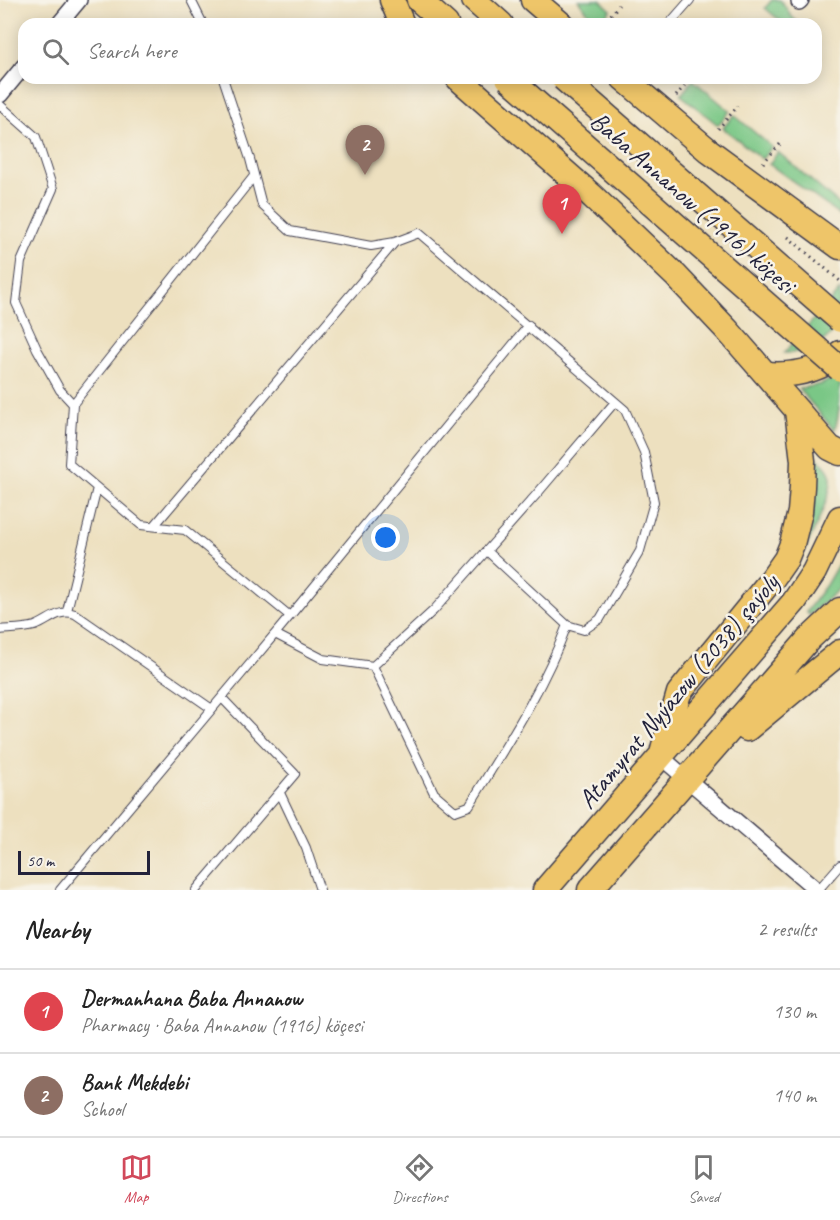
<!DOCTYPE html>
<html lang="en">
<head>
<meta charset="utf-8">
<style>
  :root { --surface:#fff; --page:#f2f2f2; --text:#222; --muted:#767676; --line:#e0e0e0; --accent:#d1495b }
  body { margin:0; font-family:Caveat,sans-serif; background:var(--page); color:var(--text) }
  .scale { position:absolute; left:18px; bottom:15px; width:132px; box-sizing:border-box; padding-left:6px; border:3px solid #22223b; border-top:0; font-size:16px; line-height:21px; white-space:nowrap; color:#22223b; -webkit-text-stroke:4px #f7f3e8; paint-order:stroke }
  .you { position:absolute; left:386px; top:538px; width:21px; height:21px; margin:-15px; border:4px solid #fff; border-radius:50%; background:#1a73e8; box-shadow:0 0 0 9px #1a73e833 }
  .badge { display:grid; place-items:center; width:39px; height:39px; border-radius:50%; background:var(--accent); color:#fff; font-size:20px; font-weight:700 }
  .pin { position:absolute; translate:-50% -50px; filter:drop-shadow(0 2px 3px #0008) }
  .pin::after { content:''; position:absolute; top:32px; width:21px; height:18px; background:inherit; clip-path:polygon(0 0,100% 0,50% 100%) }
  .list { margin:0; padding:0; list-style:none }
  h2 { display:flex; justify-content:space-between; align-items:center; height:78px; margin:0; padding:0 24px; font-size:26px }
  h2 small { font-size:20px; font-weight:400; color:var(--muted) }
  .list li { display:grid; grid-template-columns:39px 1fr auto; gap:18px; align-items:center; box-sizing:border-box; height:84px; padding:0 24px; border-top:2px solid var(--line) }
  .list b { display:block; font-size:22px; white-space:nowrap }
  .list p { margin:0; font-size:20px; white-space:nowrap; color:var(--muted) }
  .list em { font-size:20px; font-style:normal; color:var(--muted) }
  .icon { flex:none; width:33px; height:33px; fill:none; stroke:currentColor; stroke-width:2; stroke-linecap:round; stroke-linejoin:round }
  .map { position:relative; flex:none; width:840px; height:890px; overflow:hidden }
  .search { position:absolute; background:var(--surface); box-shadow:0 3px 15px #0003; left:18px; right:18px; top:18px; height:66px; display:flex; align-items:center; gap:15px; box-sizing:border-box; padding:0 21px; border-radius:18px; color:var(--muted); font-size:22px }
  .sheet { height:246px; background:var(--surface) }
  nav { display:flex; justify-content:space-around; align-items:center; box-sizing:border-box; height:84px; border-top:2px solid var(--line); background:var(--surface); font-size:16px; color:var(--muted) }
  nav a { display:grid; justify-items:center; gap:3px }
  nav .on { color:var(--accent) }
  .map>svg:first-child { display:block }
  .green { fill:#7ac786; stroke:#4e7460; stroke-width:1.5 }
  .lines { fill:none; stroke-linecap:round; stroke-linejoin:round }
  .lane-casing { stroke:#403e4f; stroke-width:10 }
  .street-casing { stroke:#403e4f; stroke-width:18 }
  .primary-casing { stroke:#403e4f; stroke-width:27 }
  .path { stroke:#403e4f; stroke-width:3; stroke-dasharray:1.5 4.5; stroke-linecap:butt }
  .lane { stroke:#fff; stroke-width:8 }
  .street { stroke:#fff; stroke-width:15 }
  .primary { stroke:#eec569; stroke-width:24 }
  .primary-bridge-casing { stroke:#403e4f; stroke-width:27; stroke-linecap:butt }
  .primary-bridge { stroke:#eec569; stroke-width:24 }
  .labels { text-anchor:middle; stroke-width:5; stroke-linejoin:round; paint-order:stroke }
  .street-label { font-size:26px; fill:#22223b; stroke:#f7f3e8 }
</style>
</head>
<body>
<div class="map">
<svg width="840" height="890" viewBox="0 0 840 890">
  <rect width="100%" height="100%" fill="#f7f3e8"/>
  <filter id="ink" filterUnits="userSpaceOnUse"><feTurbulence type="fractalNoise" baseFrequency=".0167" numOctaves="2"/><feDisplacementMap in="SourceGraphic" scale="12" xChannelSelector="R" yChannelSelector="G"/><feConvolveMatrix kernelMatrix="1 2 1 2 8 2 1 2 1" color-interpolation-filters="sRGB"/></filter>
  <filter id="wash" filterUnits="userSpaceOnUse"><feTurbulence type="fractalNoise" baseFrequency=".008" numOctaves="4" result="noise"/><feDisplacementMap in="SourceGraphic" scale="24" xChannelSelector="R" yChannelSelector="G"/><feGaussianBlur stdDeviation="1.35" result="paint"/><feColorMatrix in="noise" values="0 0 0 0 0 0 0 0 0 0 0 0 0 0 0 0 0 1.4 0 .05"/><feComposite in="paint" operator="in"/></filter>
  <g filter="url(#wash)">
    <rect width="100%" height="100%" fill="#ede0bf"/>
    <path class="green" d="M578 0H600L611 10 599 24H597Z
      M772 0H780C787 7 788 14 796 21L793 24H784L765 8Z
      M693 80 730 111 718 125 681 95Z
      M734 115 772 147 762 159 723 128Z
      M778 152 840 205V215L769 164Z
      M840 290C840 299 840 315 839 323 832 341 802 354 784 353Z
      M840 374C840 392 840 413 835 429H833L799 389 822 384Z
      M815 456C821 462 831 470 831 479 832 495 811 536 804 552L801 551C812 519 817 490 815 456Z
      M840 561V588L809 615 806 612 826 585Z"/>
  </g>
  <g filter="url(#ink)">
    <g class="lines">
      <defs>
        <path id="lane" d="M191 0 203 24
          M669 24 690 0
          M223 78 250 159 262 205 290 231 371 246 395 242 419 233 625 410 644 452 654 502 640 551 600 619 584 630 567 625
          M0 105 36 137 53 189 21 262 16 303 37 349 60 390 73 404
          M254 176 73 404 69 464 141 525 185 530 290 616
          M155 525 395 242
          M67 611 97 488
          M0 630C11 629 24 629 35 626 49 621 59 608 75 614L212 709
          M275 634 323 659 373 666 434 610 536 495 615 402
          M373 666 434 793 455 811 469 806C505 747 543 690 567 625L487 551
          M280 793 306 848 320 890
          M60 890 290 616 529 325
          M196 890 295 774 222 698
          M818 890 840 865"/>
        <path id="street" d="M799 2 801 0
          M59 24 79 0
          M0 95 24 66
          M661 757 817 890"/>
        <path id="primary" d="M392 0 402 24
          M419 0 446 24
          M474 0 501 24
          M533 0 561 24
          M458 78 591 195 676 276 728 331 830 448 840 453
          M623 78 709 151 840 247
          M766 374C793 376 819 372 840 353
          M747 729 840 652
          M663 749 679 693 772 579 786 559 792 544 800 512 802 487 803 461 797 410
          M545 890 794 602 814 572 840 518
          M590 890 809 639 840 610"/>
      </defs>
      <use href="#lane" class="lane-casing"/>
      <use href="#street" class="street-casing"/>
      <use href="#primary" class="primary-casing"/>
      <path class="path" d="M603 24 619 5
        M676 96 691 78
        M718 129 738 106
        M763 163 781 143
        M788 237 840 281"/>
      <use href="#lane" class="lane"/>
      <use href="#street" class="street"/>
      <use href="#primary" class="primary"/>
      <defs>
        <path id="primary-bridge" d="M508 78 840 369
          M563 78 840 320"/>
      </defs>
      <use href="#primary-bridge" class="primary-bridge-casing"/>
      <use href="#primary-bridge" class="primary-bridge"/>
    </g>
  </g>
  <g class="labels">
    <g class="street-label">
      <text transform="translate(693 202) rotate(41)" y="9">Baba Annanow (1916) köçesi</text>
      <text transform="translate(678 691) rotate(-50)" y="9">Atamyrat Nyýazow (2038) şaýoly</text>
    </g>
  </g>
</svg>
<div class="scale">50 m</div>
<div class="you"></div>
<div class="pin badge" style="left:562px;top:234px;background:#e0444e">1</div>
<div class="pin badge" style="left:365px;top:175px;background:#8d6e63">2</div>
<div class="search"><svg class="icon" aria-label="search" viewBox="0 0 24 24"><circle cx="10" cy="10" r="6"/><path d="M15 15l6 6"/></svg>Search here</div>
</div>
<section class="sheet">
<h2>Nearby<small>2 results</small></h2>
<ul class="list">
<li><span class="badge" style="background:#e0444e">1</span><div><b>Dermanhana Baba Annanow</b><p>Pharmacy · Baba Annanow (1916) köçesi</p></div><em>130 m</em></li>
<li><span class="badge" style="background:#8d6e63">2</span><div><b>Bank Mekdebi</b><p>School</p></div><em>140 m</em></li>
</ul>
</section>
<nav>
<a class="on"><svg class="icon" aria-label="map" viewBox="0 0 24 24"><path d="M3 6l6-2 6 2 6-2v14l-6 2-6-2-6 2zM9 4v14M15 6v14"/></svg>Map</a>
<a><svg class="icon" aria-label="directions" viewBox="0 0 24 24"><path d="M12 3l9 9-9 9-9-9zM9 14v-3h6M13 9l2 2-2 2"/></svg>Directions</a>
<a><svg class="icon" aria-label="saved" viewBox="0 0 24 24"><path d="M7 4h10v16l-5-4-5 4z"/></svg>Saved</a>
</nav>
</body>
</html>
